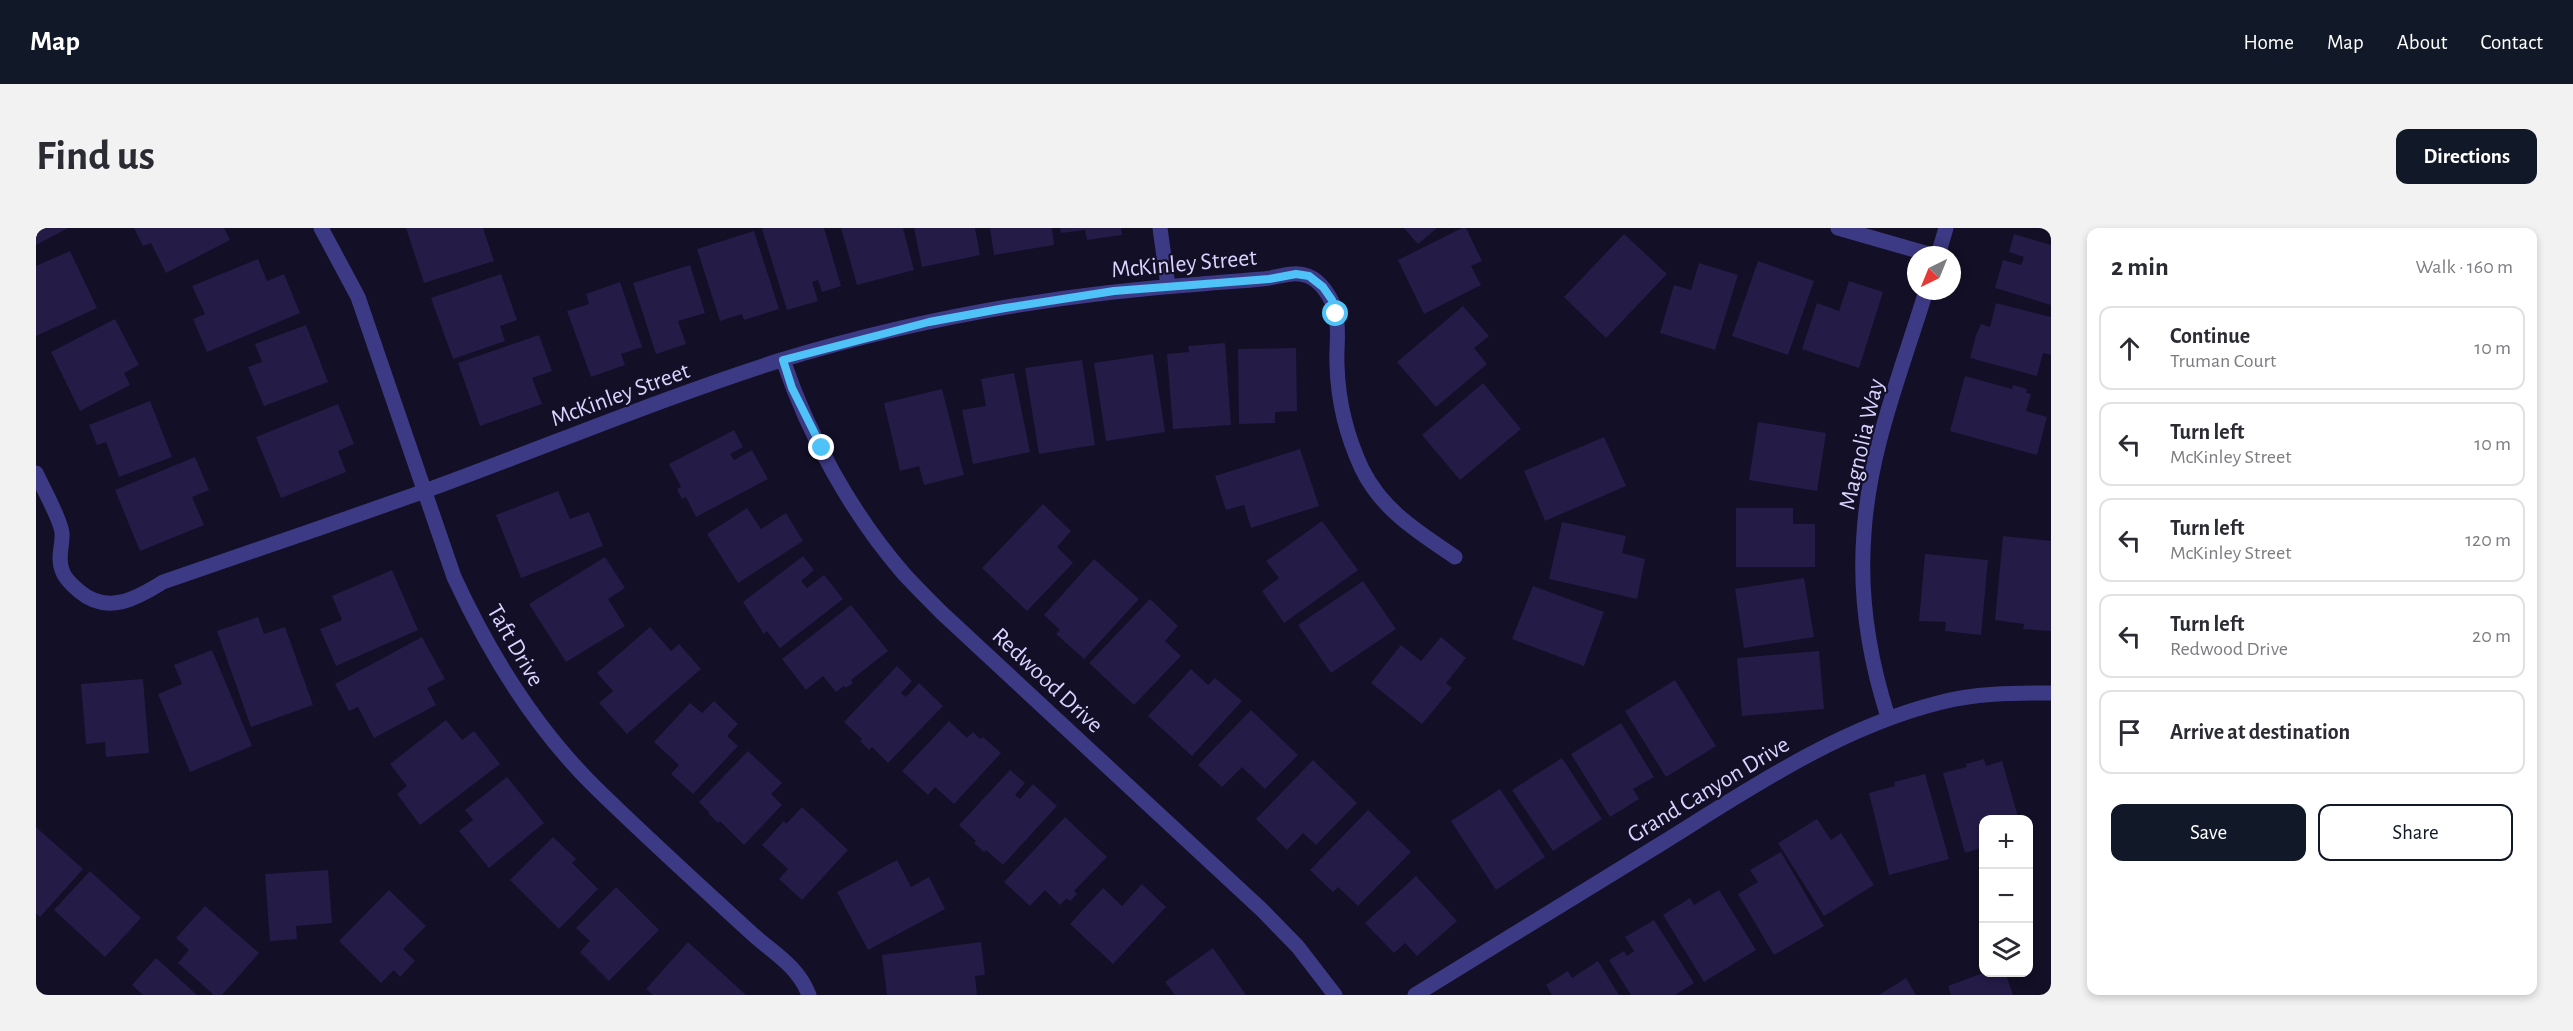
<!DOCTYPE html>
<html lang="en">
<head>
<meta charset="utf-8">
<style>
  :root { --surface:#fff; --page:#f2f2f3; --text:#2b2b33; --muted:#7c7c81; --line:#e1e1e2; --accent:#111827 }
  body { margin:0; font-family:"Alegreya Sans",sans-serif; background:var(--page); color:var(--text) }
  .controls { position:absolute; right:18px; bottom:18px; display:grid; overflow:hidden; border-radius:12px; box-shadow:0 3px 9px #0003 }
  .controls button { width:54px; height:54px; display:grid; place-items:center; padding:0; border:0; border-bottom:2px solid var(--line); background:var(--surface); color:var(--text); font:30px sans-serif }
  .compass { position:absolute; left:1871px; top:18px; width:54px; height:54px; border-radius:50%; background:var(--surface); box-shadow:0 3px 9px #0003; rotate:223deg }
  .stop { position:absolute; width:18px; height:18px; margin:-14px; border:4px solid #4fc3f7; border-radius:50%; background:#fff }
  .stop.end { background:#4fc3f7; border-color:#fff; box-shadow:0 2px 6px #0008 }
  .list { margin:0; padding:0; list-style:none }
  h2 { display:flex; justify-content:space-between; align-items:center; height:78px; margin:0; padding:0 24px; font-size:26px }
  h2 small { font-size:20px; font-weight:400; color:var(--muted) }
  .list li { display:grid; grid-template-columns:39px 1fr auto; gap:18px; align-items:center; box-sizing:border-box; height:84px; margin:0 12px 12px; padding:0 12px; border:2px solid var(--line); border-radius:12px }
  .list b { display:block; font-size:22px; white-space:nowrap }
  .list p { margin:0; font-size:20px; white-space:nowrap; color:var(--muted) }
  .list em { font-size:20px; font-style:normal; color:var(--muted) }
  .actions { display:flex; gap:12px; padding:18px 24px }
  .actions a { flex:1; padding:14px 0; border:2px solid var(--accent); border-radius:12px; text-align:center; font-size:21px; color:var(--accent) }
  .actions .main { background:var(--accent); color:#fff }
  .icon { flex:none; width:33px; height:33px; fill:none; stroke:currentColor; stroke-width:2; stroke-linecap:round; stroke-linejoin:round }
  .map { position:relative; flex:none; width:2015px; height:767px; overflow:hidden; border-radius:12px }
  header { display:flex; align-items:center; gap:36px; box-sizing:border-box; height:84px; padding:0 30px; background:var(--accent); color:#fff }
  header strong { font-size:28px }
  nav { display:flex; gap:33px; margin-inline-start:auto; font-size:21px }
  .intro { display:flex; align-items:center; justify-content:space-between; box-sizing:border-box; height:144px; padding:0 36px }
  h1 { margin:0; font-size:42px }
  .button { padding:15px 27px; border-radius:12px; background:var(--accent); color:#fff; font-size:21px; font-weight:700 }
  main { display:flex; gap:36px; padding:0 36px }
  aside { flex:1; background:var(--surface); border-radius:12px; box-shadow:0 3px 9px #0003 }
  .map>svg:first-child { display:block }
  .building { fill:#241b47 }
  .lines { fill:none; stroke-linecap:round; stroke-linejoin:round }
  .street { stroke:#3d3a85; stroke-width:15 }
  .route { stroke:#4fc3f7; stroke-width:8 }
  .labels { text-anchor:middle; stroke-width:4.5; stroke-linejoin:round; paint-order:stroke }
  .street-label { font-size:24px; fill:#d9d4ff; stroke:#130f26 }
</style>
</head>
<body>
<header>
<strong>Map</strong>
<nav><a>Home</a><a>Map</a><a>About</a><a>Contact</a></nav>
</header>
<div class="intro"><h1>Find us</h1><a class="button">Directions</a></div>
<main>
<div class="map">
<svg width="2015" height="767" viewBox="0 0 2015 767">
  <rect width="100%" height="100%" fill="#130f26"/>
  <path class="building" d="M0 0H32L0 17Z
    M98 0H188L194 12 130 45 115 15 107 18Z
    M370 0H447L458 33 388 55Z
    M729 0H788L805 58 786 64 782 52 776 54 782 73 751 82 726 1Z
    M805 0H867L878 42 821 57Z
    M878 0H939L944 27 886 39Z
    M954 0H1016L1018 17 958 27Z
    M1024 0H1085L1086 7 1051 12 1049 2 1025 5Z
    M1368 0H1401L1382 16Z
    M1426 0H1430L1446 33 1435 38 1445 57 1388 86 1362 32Z
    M718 3 743 81 708 92 706 86 684 93 661 21Z
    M1588 6 1631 46 1570 110 1528 69Z
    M1978 6 2015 17V77L1959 60 1967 32 1985 37 1988 29 1973 24Z
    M34 23 61 80 0 108V38Z
    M222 31 231 53 248 46 264 85 171 124 157 91 169 86 156 58Z
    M1722 33 1778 53 1752 127 1696 108Z
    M1663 35 1702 47 1679 122 1624 105 1638 57 1655 62Z
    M654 37 669 85 642 93 650 116 620 126 597 55Z
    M465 46 481 92 464 98 469 113 417 131 395 70Z
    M1813 53 1847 64 1823 140 1766 121 1781 75 1803 83Z
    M584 54 606 119 585 126 589 137 555 149 531 83 553 76 550 66Z
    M1960 75 2015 89V127L2007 125 2001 148 1934 130 1940 107 1945 96 1954 99Z
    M1427 78 1453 108 1438 120 1451 136 1400 179 1361 134Z
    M79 91 103 137 88 145 94 157 44 183 15 124Z
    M270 97 292 154 228 178 212 139 226 134 219 116Z
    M503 107 516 143 496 150 506 176 444 198 422 135Z
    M1189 115 1195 197 1137 201 1131 126 1153 124 1152 118Z
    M1260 120 1261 183 1239 184V195L1203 196 1202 121Z
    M1117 126 1129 204 1070 213 1058 135Z
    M1046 132 1059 217 1003 226 989 140Z
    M978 145 994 224 937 236 926 182 950 178 945 151Z
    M1929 148 1976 161 1977 157 1991 161 1990 165 1995 166 1990 183 2011 189 2001 227 1914 203Z
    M1447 155 1485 201 1424 252 1386 207Z
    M906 161 928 247 888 257 883 238 864 243 848 175Z
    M114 173 136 229 83 249 70 214 61 217 53 197Z
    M302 176 318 216 302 223 310 244 245 270 220 209Z
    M1722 194 1790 205 1781 263 1713 252Z
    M698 202 707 219 694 226 698 232 716 222 732 251 660 289 650 269 646 271 641 261 645 259 633 236Z
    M1568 209 1590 258 1509 293 1488 243Z
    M1264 221 1283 278 1215 300 1208 277 1190 282 1179 248Z
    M159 229 173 262 156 269 168 297 104 323 79 262Z
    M522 263 534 291 553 284 567 318 485 350 460 287Z
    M1007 276 1035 303 1021 319 1037 335 991 383 946 340Z
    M711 280 725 301 750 285 767 313 702 355 671 306Z
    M1700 280H1757V296H1779V339H1700Z
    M1286 293 1322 342 1248 395 1226 363 1243 350 1230 333Z
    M1526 294 1590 308 1586 325 1609 331 1601 371 1513 351Z
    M1967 308 2015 313V403L1987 401 1988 396 1959 392Z
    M1889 326 1952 332 1945 407 1909 403 1910 394 1883 393Z
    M767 328 778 342 765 353 771 360 788 347 807 371 744 420 731 403 728 406 707 374Z
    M569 329 589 360 572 371 589 398 530 434 493 376Z
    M1058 331 1103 371 1048 431 1020 406 1024 402 1008 387Z
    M356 342 382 402 300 438 284 401 306 392 296 368Z
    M1768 350 1778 409 1708 420 1699 361Z
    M1327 353 1360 401 1295 445 1262 397Z
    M1497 358 1568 384 1548 438 1476 411Z
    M1114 371 1142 398 1129 413 1145 428 1098 477 1053 435Z
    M815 377 852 423 815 452 817 455 810 460 808 458 800 464 787 448 770 462 746 431Z
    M222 389 228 406 249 399 277 477 215 499 181 403Z
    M614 399 635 423 643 416 665 441 591 506 563 475 577 463 561 445Z
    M386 409 409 451 391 460 400 477 338 510 322 479 313 483 299 456Z
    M1405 409 1430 430 1410 455 1416 460 1386 496 1335 455 1365 417 1385 433Z
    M176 422 216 518 154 544 122 466 146 456 138 437Z
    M1783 423 1788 481 1706 488 1701 430Z
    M861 438 876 453 865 465 870 469 883 455 907 478 852 535 836 519 833 522 824 513 826 511 808 494Z
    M1155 441 1172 457 1179 450 1206 473 1156 528 1112 488Z
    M107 451 113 525 70 529 69 514 50 516 45 456Z
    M1639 452 1680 518 1630 549 1589 483Z
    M678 473 702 496 691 508 702 518 657 566 635 546 643 537 618 514 654 475 666 485Z
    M1215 482 1262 527 1229 561 1206 539 1186 559 1162 537Z
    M410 492 426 512 438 503 464 536 384 597 361 566 371 558 354 536Z
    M913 493 931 510 937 504 944 511 947 509 965 525 918 576 899 559 892 567 866 543Z
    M1585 495 1618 549 1597 561 1603 571 1574 589 1535 526Z
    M712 523 746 555 735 566 746 577 708 617 684 593 682 595 672 585 673 584 663 574Z
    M1526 530 1566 591 1517 623 1476 562Z
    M1948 531 1950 538 1966 533 1983 592H1948V619L1929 625 1907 545 1931 539 1930 536Z
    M1277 532 1321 575 1280 617 1267 605 1251 622 1220 591Z
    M974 542 989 555 979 567 984 571 997 556 1021 578 967 637 950 622 948 624 938 615 940 613 923 597Z
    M1889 546 1913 631 1853 647 1833 565 1859 558 1858 554Z
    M471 549 508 595 453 640 423 603 437 592 429 582Z
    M1464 561 1509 629 1460 662 1415 593Z
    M766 579 812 622 766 672 743 651 752 641 726 617 748 593 750 596Z
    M1332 582 1375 624 1322 678 1302 659 1297 664 1274 642Z
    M1029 589 1071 629 1038 663 1041 666 1034 673 1031 670 1024 677 1009 662 994 678 968 654Z
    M1781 591 1795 612 1805 605 1838 657 1788 688 1742 615Z
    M0 599 47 641 4 689 0 685Z
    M517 609 540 631 536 635 562 661 523 701 474 652Z
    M1745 624 1788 698 1738 727 1702 666 1722 654 1714 642Z
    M861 632 875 659 893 649 909 681 832 722 801 664Z
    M292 642 296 695 260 698 261 711 234 713 229 646Z
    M54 643 105 690 69 729 18 682Z
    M1380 648 1421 693 1381 728 1369 715 1358 725 1329 695Z
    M1106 656 1130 679 1077 736 1034 696 1067 660 1086 678Z
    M580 659 623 702 573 753 544 724 554 713 540 700Z
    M353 662 390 698 367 721 379 733 364 749 358 742 345 755 303 713Z
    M1683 662 1720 722 1668 754 1627 687 1654 670 1658 677Z
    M169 678 223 725 186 767H178L142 735 153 722 140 710Z
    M1618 692 1658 755 1639 767H1595L1573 732 1588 723 1591 728 1598 723 1589 709Z
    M652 714 710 767H617L610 761Z
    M945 714 949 747 939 748 941 767H851L846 727Z
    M1177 720 1210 767H1139L1129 754Z
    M120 730 161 767H107L96 757Z
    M1562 733 1583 767H1516L1510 757 1532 743 1536 750Z
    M1950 744H1969L1977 767H1915L1912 758Z
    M1870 750 1880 767H1843Z"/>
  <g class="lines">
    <path class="street" d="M285 0 322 69 418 349C454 427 498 499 559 559 609 608 661 655 712 702 735 724 761 736 773 767
      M1124 0 1132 58
      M1802 0 1896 27
      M1902 27 1910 0
      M747 132C773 208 815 285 868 346 880 359 893 372 906 385L1226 682 1262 719 1299 767
      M0 245C6 258 25 292 26 305 27 317 21 329 26 342 28 349 37 358 43 363 71 387 100 371 127 354 214 324 302 294 389 263 507 220 623 171 742 133 879 91 1022 66 1165 56 1185 54 1206 53 1226 51 1241 50 1257 42 1272 48 1285 53 1296 70 1299 83 1304 100 1300 119 1301 137 1302 172 1311 209 1326 241 1346 282 1382 304 1419 329
      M1852 489C1833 430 1823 368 1828 305 1833 222 1866 142 1890 63
      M1379 767C1461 717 1542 667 1623 617 1712 562 1800 501 1902 475 1938 465 1978 465 2015 465"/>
  </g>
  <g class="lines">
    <path class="route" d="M786 220 756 160 747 132 893 94 969 80 1078 63 1233 51 1260 46 1273 48 1287 59 1296 72 1300 86"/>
  </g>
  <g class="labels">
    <g class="street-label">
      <text transform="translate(1148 35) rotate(-5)" y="8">McKinley Street</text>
      <text transform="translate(584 166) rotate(-20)" y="8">McKinley Street</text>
      <text transform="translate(1825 216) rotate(-77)" y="8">Magnolia Way</text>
      <text transform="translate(480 417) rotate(60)" y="8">Taft Drive</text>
      <text transform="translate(1012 452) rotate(43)" y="8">Redwood Drive</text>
      <text transform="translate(1672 561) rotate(-31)" y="8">Grand Canyon Drive</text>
    </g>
  </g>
</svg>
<div class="controls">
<button>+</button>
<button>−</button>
<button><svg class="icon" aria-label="layers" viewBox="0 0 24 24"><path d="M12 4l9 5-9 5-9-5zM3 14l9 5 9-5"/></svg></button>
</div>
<svg class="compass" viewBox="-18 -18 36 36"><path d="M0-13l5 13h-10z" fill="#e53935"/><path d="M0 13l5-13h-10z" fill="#7c7c81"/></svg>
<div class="stop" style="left:1300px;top:86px"></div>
<div class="stop end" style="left:786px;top:220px"></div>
</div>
<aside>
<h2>2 min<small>Walk · 160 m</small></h2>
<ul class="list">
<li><svg class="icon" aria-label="ahead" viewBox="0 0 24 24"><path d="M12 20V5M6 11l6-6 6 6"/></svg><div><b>Continue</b><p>Truman Court</p></div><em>10 m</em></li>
<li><svg class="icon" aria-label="left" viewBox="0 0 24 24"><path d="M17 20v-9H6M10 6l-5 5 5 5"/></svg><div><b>Turn left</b><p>McKinley Street</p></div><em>10 m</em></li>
<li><svg class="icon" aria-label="left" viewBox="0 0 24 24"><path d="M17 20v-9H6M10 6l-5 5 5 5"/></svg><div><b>Turn left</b><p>McKinley Street</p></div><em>120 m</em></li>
<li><svg class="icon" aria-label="left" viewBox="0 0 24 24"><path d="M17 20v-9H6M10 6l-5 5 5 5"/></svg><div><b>Turn left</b><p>Redwood Drive</p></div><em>20 m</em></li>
<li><svg class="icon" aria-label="arrive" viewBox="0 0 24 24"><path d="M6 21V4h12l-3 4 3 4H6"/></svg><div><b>Arrive at destination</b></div></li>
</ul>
<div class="actions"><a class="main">Save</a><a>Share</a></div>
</aside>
</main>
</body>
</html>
